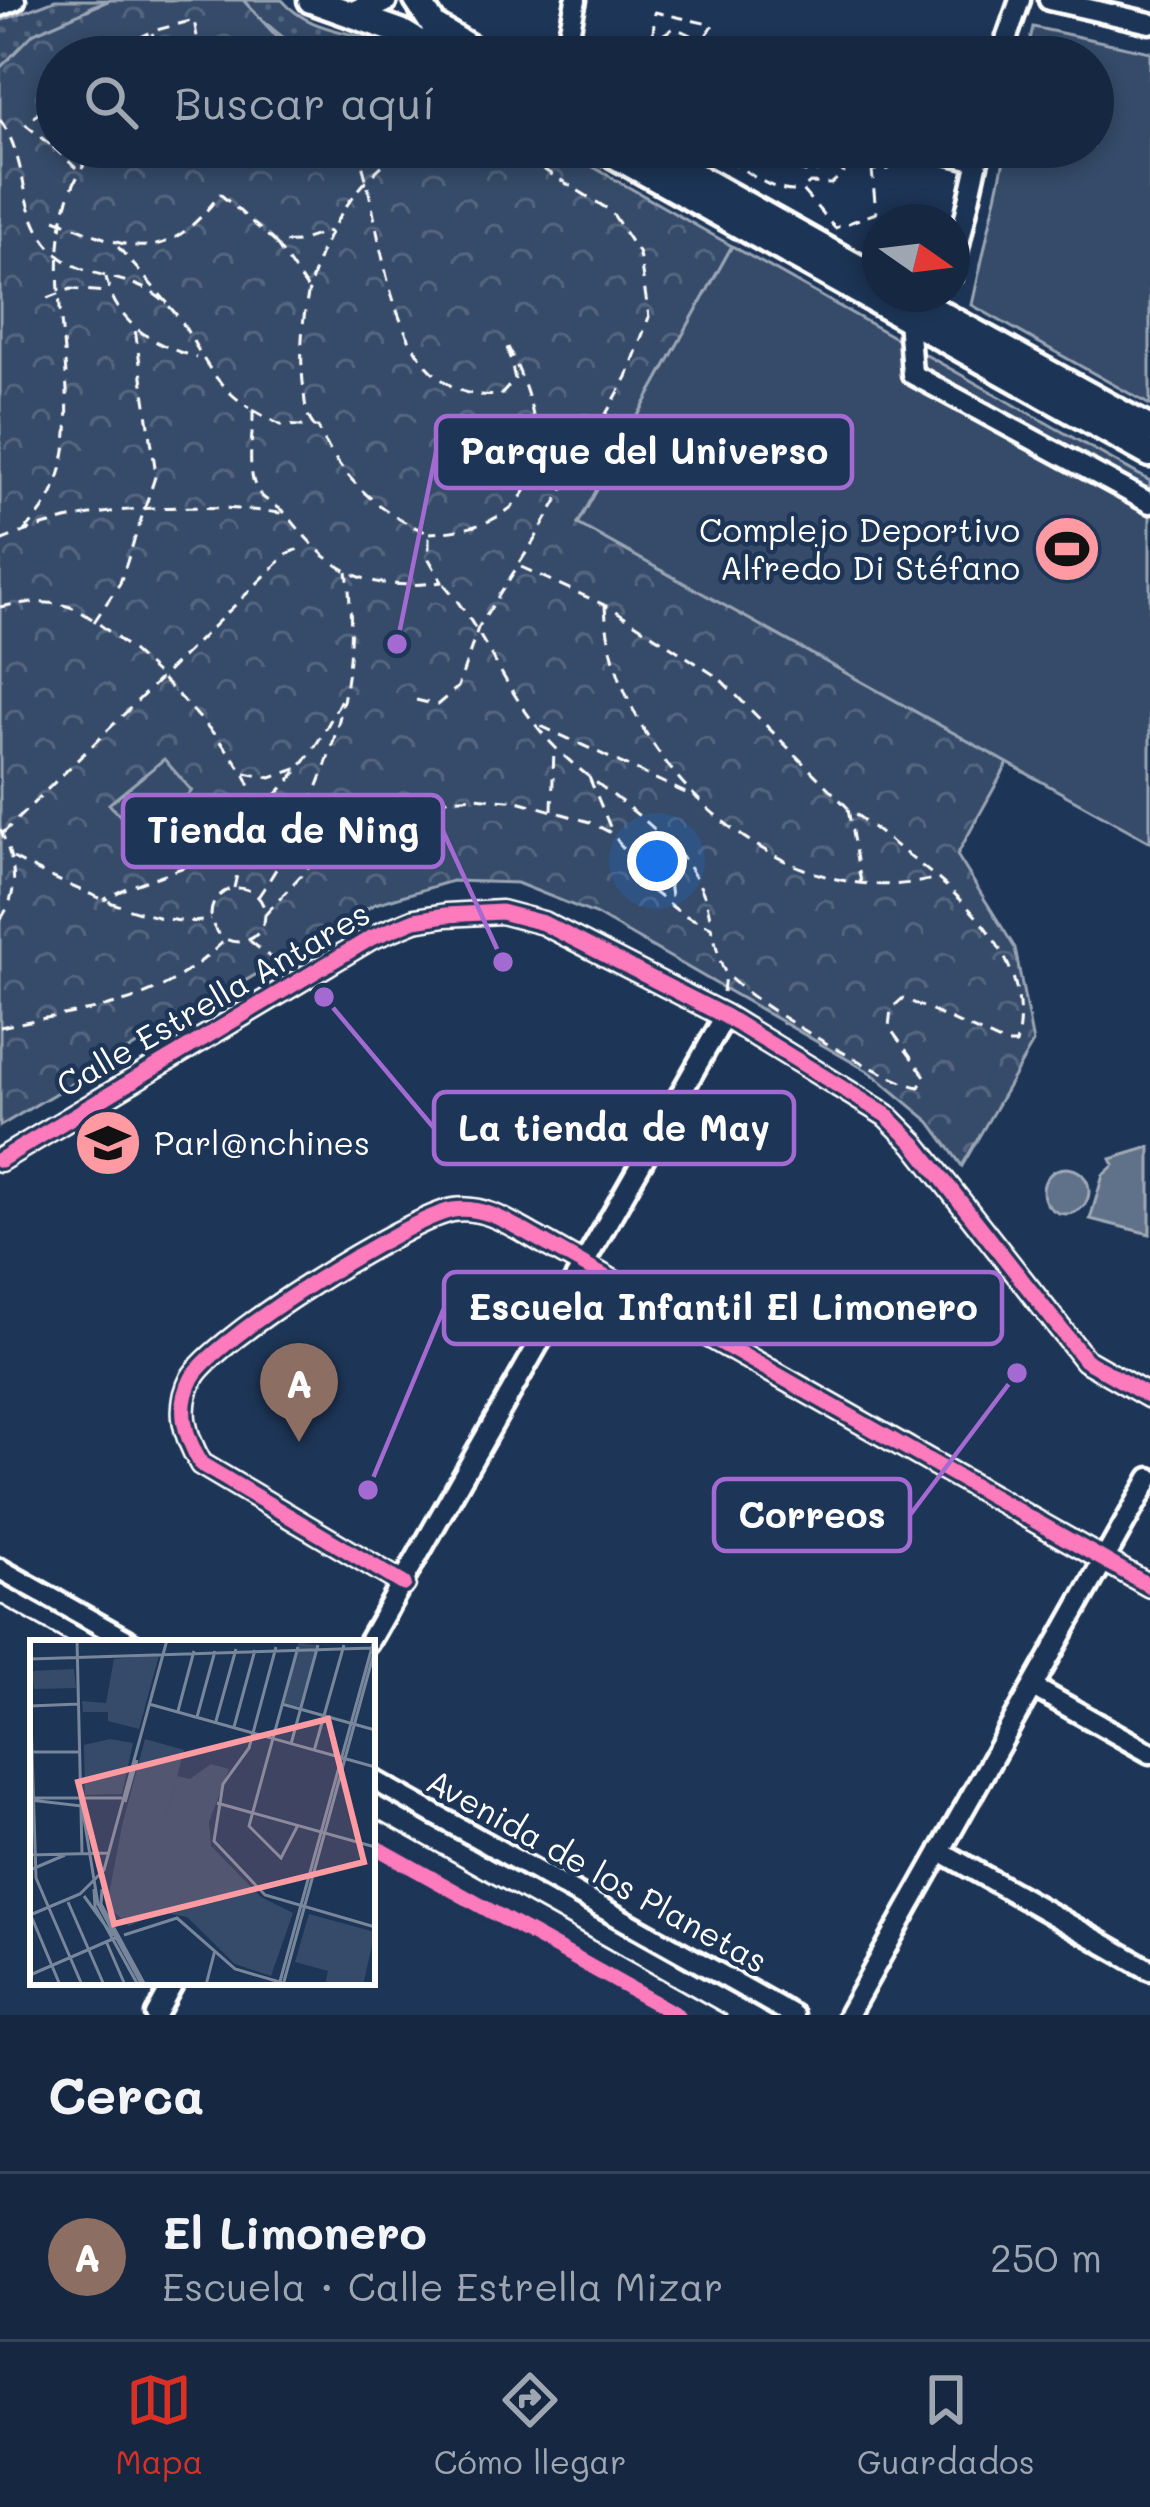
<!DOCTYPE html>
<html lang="es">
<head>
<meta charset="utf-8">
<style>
  :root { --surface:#162841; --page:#23344c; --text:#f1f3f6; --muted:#9ea6b1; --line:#35445a; --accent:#d93025 }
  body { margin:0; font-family:Mali,sans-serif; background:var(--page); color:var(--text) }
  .compass { position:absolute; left:862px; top:204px; width:108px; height:108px; border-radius:50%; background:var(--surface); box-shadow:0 6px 18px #0003; rotate:104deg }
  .you { position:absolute; left:657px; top:861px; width:42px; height:42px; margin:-30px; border:9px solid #fff; border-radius:50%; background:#1a73e8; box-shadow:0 0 0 18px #1a73e833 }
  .badge { display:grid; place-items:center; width:78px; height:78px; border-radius:50%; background:var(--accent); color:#fff; font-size:39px; font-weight:700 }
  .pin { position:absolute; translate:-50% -99px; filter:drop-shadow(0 3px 6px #0008) }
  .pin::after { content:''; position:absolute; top:63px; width:42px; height:36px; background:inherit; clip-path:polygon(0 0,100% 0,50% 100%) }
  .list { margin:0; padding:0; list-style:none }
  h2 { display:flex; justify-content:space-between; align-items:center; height:156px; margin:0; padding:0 48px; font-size:51px }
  h2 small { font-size:39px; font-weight:400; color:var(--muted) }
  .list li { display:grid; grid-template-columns:78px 1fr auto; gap:36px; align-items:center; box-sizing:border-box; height:168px; padding:0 48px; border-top:3px solid var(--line) }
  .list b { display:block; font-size:45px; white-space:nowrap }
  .list p { margin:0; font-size:39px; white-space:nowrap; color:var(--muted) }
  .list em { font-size:39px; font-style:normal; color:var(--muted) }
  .icon { flex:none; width:66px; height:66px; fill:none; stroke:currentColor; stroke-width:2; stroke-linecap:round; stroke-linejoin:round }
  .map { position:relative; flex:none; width:1150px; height:2015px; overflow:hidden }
  .search { position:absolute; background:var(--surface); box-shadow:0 6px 18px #0003; left:36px; right:36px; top:36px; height:132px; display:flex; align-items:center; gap:30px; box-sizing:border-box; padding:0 42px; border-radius:66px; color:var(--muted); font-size:45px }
  .sheet { height:324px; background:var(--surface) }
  nav { display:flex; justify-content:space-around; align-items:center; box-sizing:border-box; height:168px; border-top:3px solid var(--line); background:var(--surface); font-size:33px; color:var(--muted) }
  nav a { display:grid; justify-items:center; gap:6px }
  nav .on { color:var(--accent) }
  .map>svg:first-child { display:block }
  .grass { fill:url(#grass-dots); stroke:#9aa5b4; stroke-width:3 }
  .park { fill:url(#park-crowns); stroke:#9aa5b4; stroke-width:3 }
  .garden { fill:#364b69; stroke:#9aa5b4; stroke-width:3 }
  .water { fill:#617289; stroke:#a0aab8; stroke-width:3 }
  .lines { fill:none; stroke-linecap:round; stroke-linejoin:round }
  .minor-casing { stroke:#fff; stroke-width:27 }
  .major-casing { stroke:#fff; stroke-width:33 }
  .path { stroke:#fff; stroke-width:3; stroke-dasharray:12 9; stroke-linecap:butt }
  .minor { stroke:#1d3557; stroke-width:18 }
  .major { stroke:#1d3557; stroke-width:24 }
  .tram { stroke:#fff; stroke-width:3 }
  .cycleway-casing { stroke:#1d3557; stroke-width:22 }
  .cycleway { stroke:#fd7abc; stroke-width:15 }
  .labels { text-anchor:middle; stroke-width:9; stroke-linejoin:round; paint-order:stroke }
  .poi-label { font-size:33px; fill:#fff; stroke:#1d3557; text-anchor:end }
  .street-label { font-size:33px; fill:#fff; stroke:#1d3557 }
  .inset-road { fill:none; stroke:#77869a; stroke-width:3 }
  .view { fill:#ff9aa2; fill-opacity:0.15; stroke:#ff9aa2; stroke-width:6 }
  .inset-edge { fill:none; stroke:#fff; stroke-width:6 }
  .leader { fill:none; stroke:#a36bd2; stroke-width:4.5 }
  .callout-dot { fill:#a36bd2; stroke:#1d3557; stroke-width:4.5 }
  .callout { fill:#1d3557; stroke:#a36bd2; stroke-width:4.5 }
  .callout-label { font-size:36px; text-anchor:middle; font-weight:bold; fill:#fff }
</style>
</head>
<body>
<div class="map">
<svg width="1150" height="2015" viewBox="0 0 1150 2015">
  <defs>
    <pattern id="grass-dots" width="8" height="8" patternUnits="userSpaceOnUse" patternTransform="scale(3)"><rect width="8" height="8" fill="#364b69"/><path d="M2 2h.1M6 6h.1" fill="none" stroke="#546680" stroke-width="1.8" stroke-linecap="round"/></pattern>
    <pattern id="park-crowns" width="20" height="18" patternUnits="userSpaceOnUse" patternTransform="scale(3)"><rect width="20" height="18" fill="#364b69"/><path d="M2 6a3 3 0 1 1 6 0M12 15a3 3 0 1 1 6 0" fill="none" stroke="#546680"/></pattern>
  </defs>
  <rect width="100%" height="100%" fill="#1d3557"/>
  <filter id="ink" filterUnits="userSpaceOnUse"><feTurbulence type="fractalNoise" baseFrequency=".00833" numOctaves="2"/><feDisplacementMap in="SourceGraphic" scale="24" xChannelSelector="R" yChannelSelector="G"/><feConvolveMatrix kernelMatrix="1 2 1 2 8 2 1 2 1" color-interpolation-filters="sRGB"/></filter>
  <g filter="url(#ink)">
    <path class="grass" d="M55 0H110L92 6 0 68V21Z
      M243 0H282C316 39 363 26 403 57 317 52 308 70 243 0Z"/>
    <path class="park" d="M110 0H243L278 38 317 57H57V147H558L732 246 578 524 1008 763 957 855 1015 948 1033 1043 962 1166 930 1122 871 1073 595 914 517 883 452 881 375 904 0 1126V68L34 33Z"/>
    <path class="garden" d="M1033 27 1150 52V405L972 305 1007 147H1093V57H1026Z
      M732 246 1150 481V842L578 524Z
      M164 759 192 791 140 837 109 804Z"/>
    <path class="water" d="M1150 1147V1234L1090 1219 1103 1175 1114 1165 1111 1159Z
      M1043 1191a23 23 0 1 1 46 0a23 23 0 1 1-46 0Z"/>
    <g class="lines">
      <defs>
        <path id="minor" d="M1049 0 1150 23
          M0 6 15 0
          M564 57 576 0
          M1000 57 1020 0
          M929 149 978 161
          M952 275 981 147
          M908 318 912 374 1150 503
          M0 1160 371 938 415 920 446 915 501 912 543 923 725 1016 886 1115 914 1143 1085 1360 1150 1397
          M0 1569 132 1643
          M404 1584 201 1464C185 1436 176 1409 192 1378 212 1340 408 1218 453 1210 485 1205 512 1225 538 1239L1150 1586
          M368 1643 725 1016
          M1033 1687 1150 1753
          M372 1779 793 2015
          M940 1851 1150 1970
          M156 2015 174 1982
          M848 2015 1150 1478"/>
        <path id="major" d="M311 0 401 32 443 57
          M417 0 434 26 485 57
          M356 13 384 0
          M600 147 1150 454
          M643 147 880 280
          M905 294 1150 429"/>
      </defs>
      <use href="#minor" class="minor-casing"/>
      <use href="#major" class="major-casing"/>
      <path class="path" d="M152 33 161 57
        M640 35 651 45 681 47 686 32
        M853 54 865 57
        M101 57 153 31 194 20 200 53 185 57
        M651 57 655 12 713 25 703 40 702 57
        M662 57 664 34 674 28 702 39
        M57 94 26 125 53 147 57 142
        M50 104 57 111
        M0 120C28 158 19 212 50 247 78 280 123 272 157 296 194 321 197 375 250 408
        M53 147 76 168
        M356 147C384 216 379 357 462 391 473 396 489 395 500 396L515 379 506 343C552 434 560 527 429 533
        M710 147C736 162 771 197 802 190L835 228 876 213 872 170
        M758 147 773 152 831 147
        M856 147 872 170 889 169 902 147
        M739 162 741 155 809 173 837 166 844 173 831 184 810 183 803 189
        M55 219C132 249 162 270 220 194L276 243 297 242 329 231
        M276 244 308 290
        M118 247 171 307
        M106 277C115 323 154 346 196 357
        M48 298 71 289 107 292
        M253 410 280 425 318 427C337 474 382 516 429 533V559L442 582C368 592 334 575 289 517 281 507 267 503 259 493 244 472 254 434 253 410Z
        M314 426C304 414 305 398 303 382 294 291 329 199 406 147
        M24 531C128 435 0 256 98 147
        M0 541C89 504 187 502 281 513
        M521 567 613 609 719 678 848 808 937 878
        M444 584C487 635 507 698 554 746 605 799 703 841 711 925
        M0 607C22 602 51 600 73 608 112 623 235 746 249 784 252 794 252 811 248 820 223 868 145 873 104 900
        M94 622 120 583 156 474 135 329
        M416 700 437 705 458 687 478 628 535 539 627 377 649 317 639 254 611 211 507 147
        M541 726 690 795
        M245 773 271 778 299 768
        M589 777 613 834
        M848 809 861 883
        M552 810 554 748
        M0 829C14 860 22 890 0 920
        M2 834 287 554 304 547
        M664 843 672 905
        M13 858C55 880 166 934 211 919
        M234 888 250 817C292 786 320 744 342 697
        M211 915a27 27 0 1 1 54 0a27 27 0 1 1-54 0Z
        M258 897C323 802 363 689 347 572
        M265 915 313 862 349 837 433 800 474 797 518 801 590 822 613 834 651 890 682 914 711 927C716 940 718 960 725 972 740 997 887 1082 919 1087L925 1076 889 1027 891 1009 903 998 1005 1044H1016C1033 976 986 920 937 878 780 920 611 757 605 605
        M250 941 276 962
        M723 992 725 975
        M0 1027C94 1006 150 1013 226 939"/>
      <use href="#minor" class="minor"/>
      <use href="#major" class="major"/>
      <path class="tram" d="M0 1604 69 1643
        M372 1816 726 2015"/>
      <defs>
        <path id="cycleway" d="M0 1160 371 938 415 920 446 915 501 912 543 923 725 1016 886 1115 914 1143 1085 1360 1150 1397
          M404 1584 201 1464C185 1436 176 1409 192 1378 212 1340 408 1218 453 1210 485 1205 512 1225 538 1239L1150 1586
          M372 1845 677 2015"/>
      </defs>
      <use href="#cycleway" class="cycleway-casing"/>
      <use href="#cycleway" class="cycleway"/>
    </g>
  </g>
  <defs>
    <symbol id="stadium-disc" viewBox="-11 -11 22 22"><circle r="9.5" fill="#ff9aa2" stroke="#1d3557"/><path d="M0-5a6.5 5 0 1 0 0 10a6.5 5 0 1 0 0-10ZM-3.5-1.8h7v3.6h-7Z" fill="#111"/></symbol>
    <symbol id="school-disc" viewBox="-11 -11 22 22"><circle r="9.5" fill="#ff9aa2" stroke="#1d3557"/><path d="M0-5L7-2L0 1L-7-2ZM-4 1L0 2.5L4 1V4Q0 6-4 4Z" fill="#111"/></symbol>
  </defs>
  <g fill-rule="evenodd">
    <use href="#stadium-disc" x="1029" y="511" width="76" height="76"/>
    <use href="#school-disc" x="70" y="1105" width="76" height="76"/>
  </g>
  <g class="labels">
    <g class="poi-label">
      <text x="1020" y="542">Complejo Deportivo<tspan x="1020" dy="38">Alfredo Di Stéfano</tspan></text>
      <text x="154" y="1155" text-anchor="start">Parl@nchines</text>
    </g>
    <g class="street-label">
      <text transform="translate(213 999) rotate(-30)" y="12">Calle Estrella Antares</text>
      <text transform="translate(597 1871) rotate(29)" y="12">Avenida de los Planetas</text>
    </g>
  </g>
  <g transform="translate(30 1640)">
    <rect width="345" height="345" fill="#1d3557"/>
    <path d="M279 274 345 292 333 345H295L298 331 265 322Z" fill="#364b69"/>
    <path d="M269 0H310L273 4 288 5 271 67 254 63ZM44 29 46 48 4 49 2 31ZM181 124 199 129 179 182 181 206 231 257 263 273 241 336 205 324 157 277 132 272 99 286 77 265 92 186 131 196 147 136 160 139Z" fill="#364b69"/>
    <path d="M129 15 109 89 78 81V72H53L52 61 76 63 84 19ZM80 99 103 103 92 154 55 155 54 105ZM115 99 154 110 131 197 92 186Z" fill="#364b69"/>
    <path class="inset-road" d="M47 0 52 213M246 7 219 108 193 144 184 201 235 255 345 287M0 19 342 8M0 47 6 238 52 345M119 64 345 127M252 64 345 90M0 66 49 64M148 71 164 11M167 77 185 11M186 81 206 9M204 87 225 10M261 104 288 5M284 111 314 5M0 112H51M0 158H92M0 160 52 166 68 264 112 345M95 162 107 120M187 163 345 207M268 185 251 218 219 186 268 7M0 215 79 213M0 230 35 215M64 249 65 267 108 345M72 249 71 264 115 345M54 256 83 296M38 262 74 345M0 275 50 254 74 230 137 0M2 278 30 345M94 295 147 278 205 329 260 345M76 301 95 345M0 335 85 298M176 345 185 310M249 345 344 0M253 345 345 9"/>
    <path class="view" d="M298 79 334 222 84 284 48 142Z"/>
    <rect width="345" height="345" class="inset-edge"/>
  </g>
  <path class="leader" d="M397 644L436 452M503 962L443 831M324 997L434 1128M368 1490L444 1308M1017 1373L910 1515"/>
  <g class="callout-dot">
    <circle cx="397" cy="644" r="12"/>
    <circle cx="503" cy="962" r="12"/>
    <circle cx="324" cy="997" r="12"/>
    <circle cx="368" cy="1490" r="12"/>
    <circle cx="1017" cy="1373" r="12"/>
  </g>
  <g class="callout">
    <rect x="436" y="416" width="416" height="72" rx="12"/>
    <rect x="123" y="795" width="320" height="72" rx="12"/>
    <rect x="434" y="1092" width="360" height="72" rx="12"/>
    <rect x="444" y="1272" width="558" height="72" rx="12"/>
    <rect x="714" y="1479" width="196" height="72" rx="12"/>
  </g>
  <g class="callout-label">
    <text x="644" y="464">Parque del Universo</text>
    <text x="283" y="843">Tienda de Ning</text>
    <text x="614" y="1141">La tienda de May</text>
    <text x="723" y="1320">Escuela Infantil El Limonero</text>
    <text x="812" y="1528">Correos</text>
  </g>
</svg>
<svg class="compass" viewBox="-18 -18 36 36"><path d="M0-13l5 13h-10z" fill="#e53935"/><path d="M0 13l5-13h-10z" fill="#9ea6b1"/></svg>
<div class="you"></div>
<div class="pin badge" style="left:299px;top:1442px;background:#8d6e63">A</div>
<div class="search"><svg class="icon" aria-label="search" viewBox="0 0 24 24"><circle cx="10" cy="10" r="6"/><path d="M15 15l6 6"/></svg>Buscar aquí</div>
</div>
<section class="sheet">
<h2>Cerca<small></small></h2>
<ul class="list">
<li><span class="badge" style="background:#8d6e63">A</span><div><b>El Limonero</b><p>Escuela · Calle Estrella Mizar</p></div><em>250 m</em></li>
</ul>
</section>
<nav>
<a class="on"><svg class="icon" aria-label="map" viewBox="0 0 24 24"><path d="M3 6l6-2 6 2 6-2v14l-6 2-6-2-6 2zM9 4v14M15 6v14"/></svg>Mapa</a>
<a><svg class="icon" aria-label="directions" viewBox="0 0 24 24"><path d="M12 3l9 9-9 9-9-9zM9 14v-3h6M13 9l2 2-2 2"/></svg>Cómo llegar</a>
<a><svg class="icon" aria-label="saved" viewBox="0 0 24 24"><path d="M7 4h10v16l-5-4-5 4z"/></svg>Guardados</a>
</nav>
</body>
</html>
